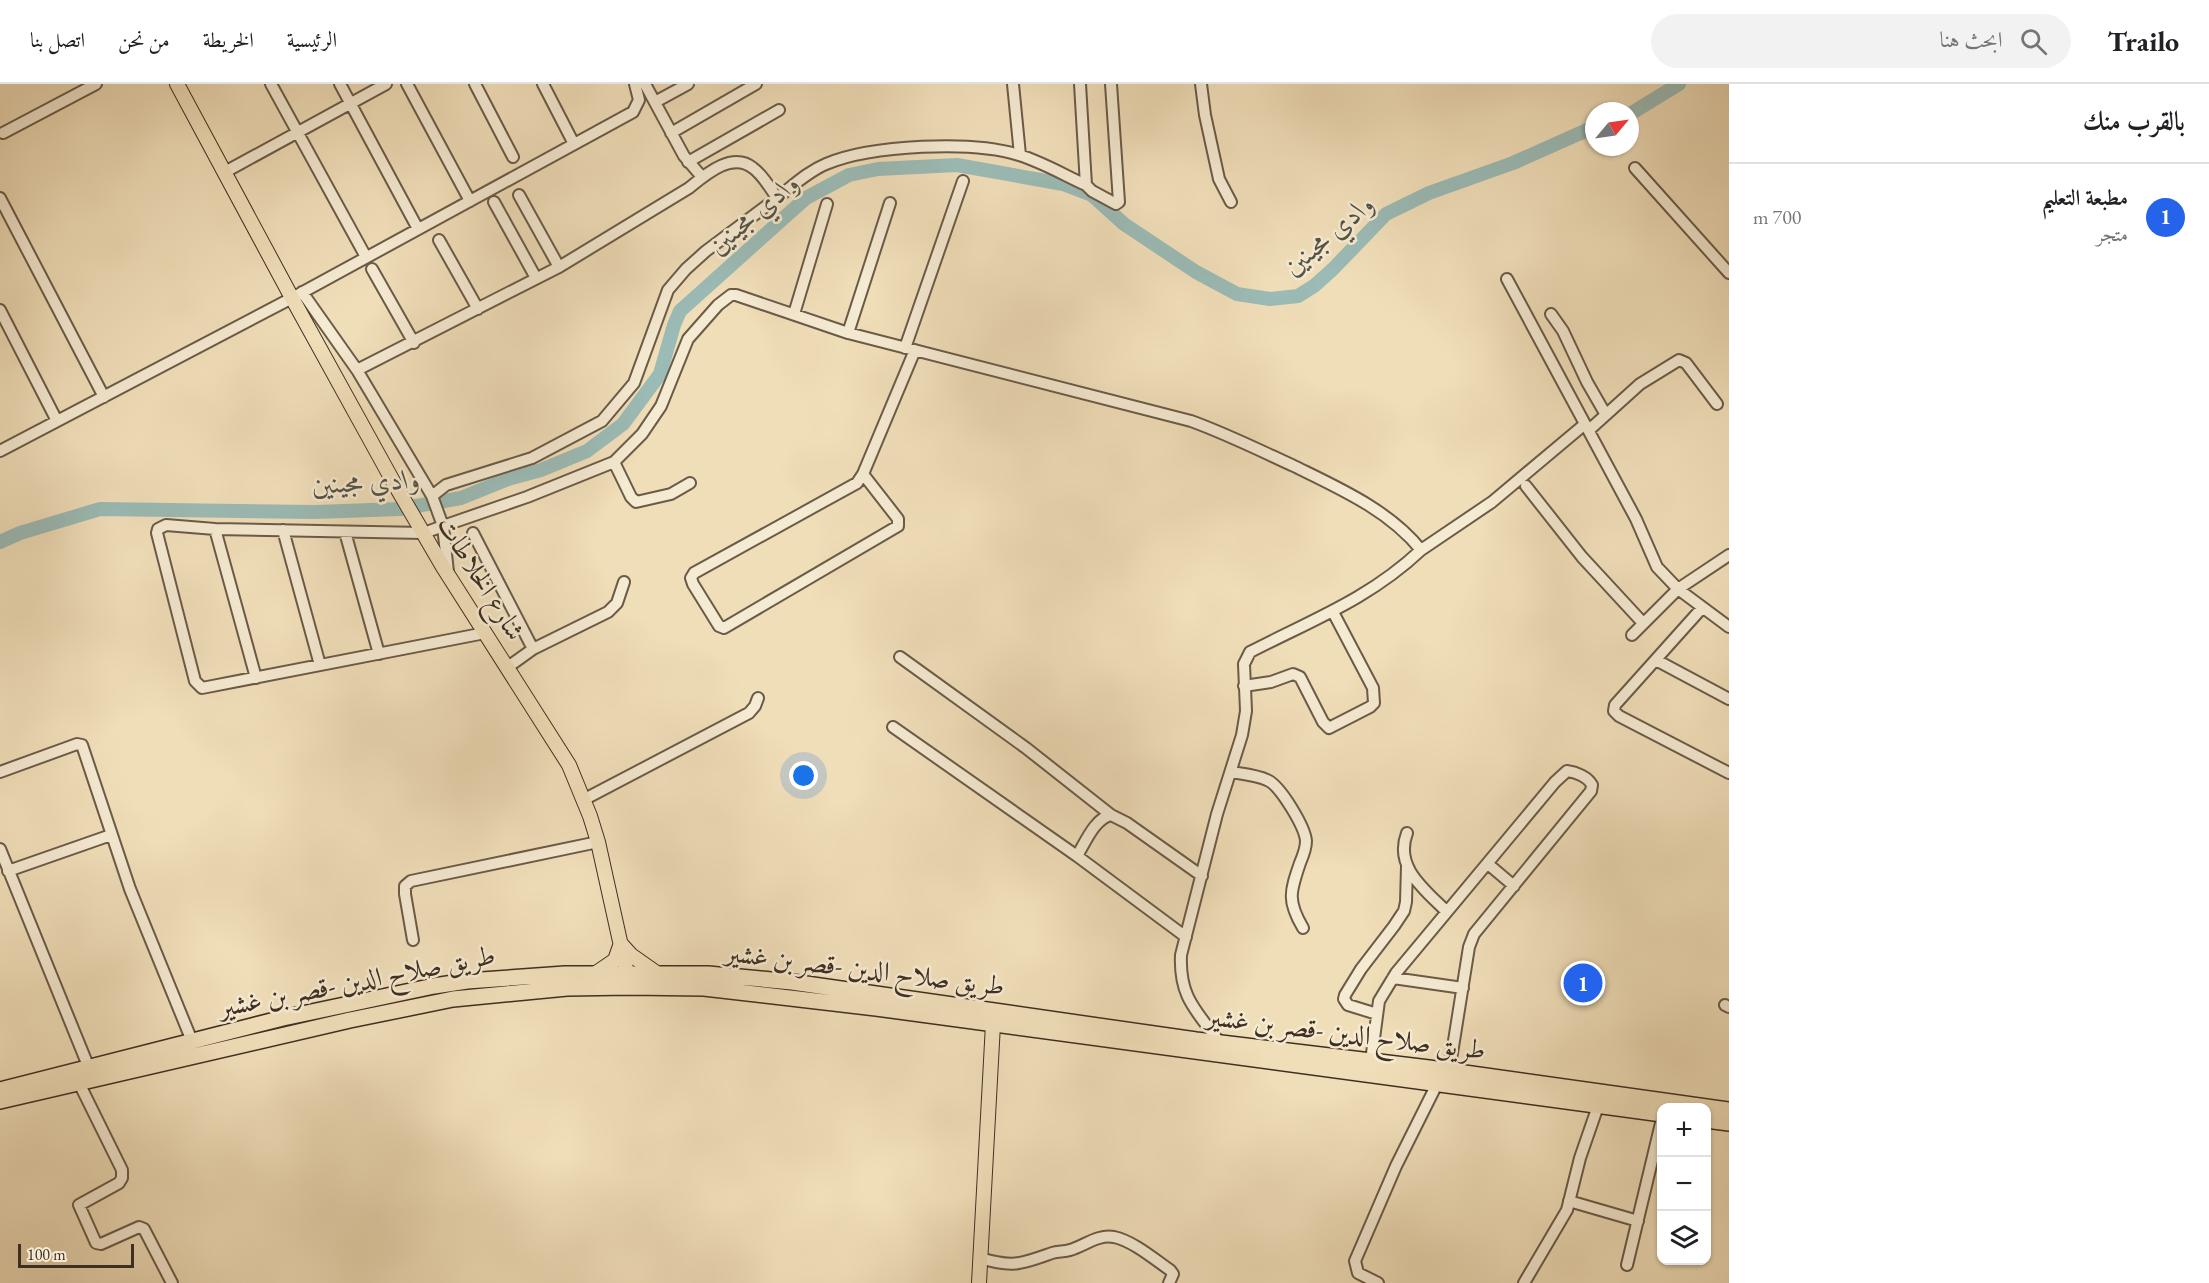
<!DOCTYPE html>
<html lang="ar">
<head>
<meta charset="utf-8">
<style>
  :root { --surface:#fff; --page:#f2f2f2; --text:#202124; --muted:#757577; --line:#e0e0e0; --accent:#2563eb }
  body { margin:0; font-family:"EB Garamond",Amiri,serif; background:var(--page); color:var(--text); direction:rtl }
  .controls { position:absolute; right:18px; bottom:18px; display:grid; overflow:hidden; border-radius:12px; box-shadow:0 2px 4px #0004 }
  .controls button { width:54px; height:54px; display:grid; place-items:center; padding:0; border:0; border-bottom:2px solid var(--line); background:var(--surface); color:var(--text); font:30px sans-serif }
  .compass { position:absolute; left:1585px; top:18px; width:54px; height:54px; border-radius:50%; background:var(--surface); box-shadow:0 2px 4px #0004; rotate:61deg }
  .scale { position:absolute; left:18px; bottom:15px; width:116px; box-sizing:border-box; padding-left:6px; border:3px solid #3e2f22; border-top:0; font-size:16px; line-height:21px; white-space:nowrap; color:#3e2f22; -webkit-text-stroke:4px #f5ead2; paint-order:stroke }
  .you { position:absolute; left:804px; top:692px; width:21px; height:21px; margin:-15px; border:4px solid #fff; border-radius:50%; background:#1a73e8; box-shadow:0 0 0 9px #1a73e833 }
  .badge { display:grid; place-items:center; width:39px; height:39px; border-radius:50%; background:var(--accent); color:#fff; font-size:20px; font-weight:700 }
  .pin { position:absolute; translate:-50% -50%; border:3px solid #fff; box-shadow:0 2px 6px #0006 }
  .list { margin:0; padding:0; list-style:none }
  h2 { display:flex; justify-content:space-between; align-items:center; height:78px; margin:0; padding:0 24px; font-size:26px }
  h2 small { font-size:20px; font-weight:400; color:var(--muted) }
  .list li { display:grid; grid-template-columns:39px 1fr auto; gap:18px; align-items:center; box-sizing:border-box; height:108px; padding:0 24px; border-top:2px solid var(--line) }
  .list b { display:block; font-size:22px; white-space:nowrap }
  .list p { margin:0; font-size:20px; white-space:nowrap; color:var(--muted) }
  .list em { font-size:20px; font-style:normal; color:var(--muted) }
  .icon { flex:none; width:33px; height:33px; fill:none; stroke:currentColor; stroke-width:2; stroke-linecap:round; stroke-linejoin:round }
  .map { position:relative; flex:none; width:1729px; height:1199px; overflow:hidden; direction:ltr }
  header { display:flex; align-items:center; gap:36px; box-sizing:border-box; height:84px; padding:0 30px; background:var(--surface); border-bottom:2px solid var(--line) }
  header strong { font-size:28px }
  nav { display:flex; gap:33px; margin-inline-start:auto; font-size:21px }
  .search { width:420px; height:54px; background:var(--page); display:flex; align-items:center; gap:15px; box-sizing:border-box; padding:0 21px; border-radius:33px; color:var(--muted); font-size:22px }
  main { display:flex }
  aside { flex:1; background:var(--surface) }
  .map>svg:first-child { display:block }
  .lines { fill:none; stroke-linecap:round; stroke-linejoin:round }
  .river { stroke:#9bbbb6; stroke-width:14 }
  .minor-casing { stroke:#6a5b48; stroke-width:14 }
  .major-casing { stroke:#3e2f22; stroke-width:16 }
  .highway-casing { stroke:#3e2f22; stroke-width:18 }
  .minor { stroke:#f5ead2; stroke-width:10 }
  .major { stroke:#f0deb9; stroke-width:14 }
  .highway { stroke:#f0deb9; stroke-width:15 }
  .labels { text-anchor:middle; stroke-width:5; stroke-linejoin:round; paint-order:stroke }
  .street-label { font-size:27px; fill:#3e2f22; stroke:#f5ead2 }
  .water-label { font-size:28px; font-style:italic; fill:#555247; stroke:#f5ead2 }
</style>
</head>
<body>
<header>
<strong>Trailo</strong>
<div class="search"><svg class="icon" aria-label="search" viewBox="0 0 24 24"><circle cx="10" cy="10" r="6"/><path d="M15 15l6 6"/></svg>ابحث هنا</div>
<nav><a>الرئيسية</a><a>الخريطة</a><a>من نحن</a><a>اتصل بنا</a></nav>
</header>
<main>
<aside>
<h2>بالقرب منك<small></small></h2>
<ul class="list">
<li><span class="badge">1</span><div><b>مطبعة التعليم</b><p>متجر</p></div><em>700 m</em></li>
</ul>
</aside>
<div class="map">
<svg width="1729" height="1199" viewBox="0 0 1729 1199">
  <rect width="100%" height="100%" fill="#f0deb9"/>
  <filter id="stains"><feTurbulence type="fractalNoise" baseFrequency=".00333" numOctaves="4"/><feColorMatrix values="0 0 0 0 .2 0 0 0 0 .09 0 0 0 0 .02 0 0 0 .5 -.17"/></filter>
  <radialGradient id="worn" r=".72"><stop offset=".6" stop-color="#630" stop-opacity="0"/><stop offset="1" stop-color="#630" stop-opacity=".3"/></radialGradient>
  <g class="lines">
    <path class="river" d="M1630 30 1679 0
      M0 458 20 449 100 425 315 428 400 425 461 414 508 395 541 386 587 367 623 340 660 290 674 241 680 227 806 114 849 91 878 85 957 81 1063 100 1092 111 1124 140 1196 188 1237 210 1270 215 1298 212 1314 202 1333 185 1386 130 1429 109 1513 79 1594 43"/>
    <defs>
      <path id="minor" d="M271 0 366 173
        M340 0 418 145
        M407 0 470 117
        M475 0 513 73
        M543 0 574 60
        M645 0 684 72 702 93
        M1013 0 1020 71
        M1201 0 1205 31 1219 95 1231 118
        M655 18 688 0
        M3 49 96 0
        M671 49 756 0
        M688 78 779 26
        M1635 84 1729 189
        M225 88 386 0
        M1086 101 1092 107 1116 120 1119 118 1111 0
        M519 111 559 183
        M0 114 104 313
        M494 118 536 194
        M439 156 478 225
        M372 185 414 259
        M1507 195 1585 340
        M302 208 357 286 559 183 689 104C705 91 732 67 753 84 763 91 770 104 777 114 793 102 807 88 826 80 871 61 973 56 1019 71 1042 78 1064 91 1086 101L1080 0
        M0 226 57 337
        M794 230 827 120
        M1551 230 1563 247 1587 298 1606 331
        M848 249 890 119
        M905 264 963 97
        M357 286 432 412
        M1589 346 1640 300 1679 276 1686 279 1717 320
        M0 367 292 214 633 28 639 16 635 0
        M614 378 631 413 636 418 671 410 690 399
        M863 390 898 435V442L724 544 719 542 693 500 691 494 694 489 857 399 863 390 915 266
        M1526 402 1582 473 1643 539
        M215 445 256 594
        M283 446 320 581
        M345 448 379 570
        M473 449 533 565
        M448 488 443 442 527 413 614 378 642 350 661 322 688 255 718 221 731 211H736L848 249 1191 337C1227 350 1261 367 1296 383 1341 405 1390 427 1421 466L1492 418 1585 340 1636 435 1657 483 1678 505 1729 543
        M1702 524 1615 621 1614 627 1619 632 1729 689
        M485 549 202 604 195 597 157 449 158 445 166 441 215 445 424 449 443 442 432 412 446 401 532 374 602 337 634 299 668 206 686 185 706 167 777 114
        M1632 551 1678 505 1729 471
        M900 573 1026 664 1111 731
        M1656 576 1729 615
        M508 583 533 565 608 528 617 519 624 498
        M1244 602 1271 598 1293 590 1300 593 1323 638 1329 644 1370 623 1374 619 1373 604 1333 528
        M893 643 1077 772 1186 853
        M0 688 77 660 82 661 130 805 192 957
        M1231 688C1243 690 1257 691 1267 696 1280 701 1305 743 1306 757 1306 765 1303 772 1300 779 1290 808 1287 817 1303 844
        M583 716 749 629 755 622 758 614
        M1407 749C1394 783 1424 805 1446 827
        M0 765 89 984
        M1077 772C1085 759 1095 734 1111 731L1127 739 1202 792
        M1488 780 1514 802
        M8 787 111 751
        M413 856 405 810V802L411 797 598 758
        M1393 894 1463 904
        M1725 921 1729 923
        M1377 930 1348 921 1344 915 1345 911 1361 885 1394 842 1404 827 1406 818 1407 782
        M1220 959C1197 927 1179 914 1181 871L1217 730 1242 651 1246 627 1244 580 1250 568C1312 536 1369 515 1421 466
        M1371 977 1379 917 1396 889 1555 698 1567 687C1576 688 1588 693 1592 701L1591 707 1474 850 1469 863 1449 988
        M79 999 122 1086V1094L119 1099 79 1121 96 1159 101 1160 139 1143 144 1145 172 1199
        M1569 1117 1638 1137
        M980 1174C1013 1184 1021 1180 1052 1169 1058 1167 1064 1168 1070 1166 1084 1162 1098 1150 1114 1153 1133 1157 1154 1175 1170 1186L1173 1190 1169 1199
        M1627 1181 1662 1035
        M1378 1199 1358 1189 1355 1177 1396 1082 1437 1000
        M1524 1199 1567 1126 1580 1074 1598 1022"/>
      <path id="major" d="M177 0 292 214 394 399 443 483 569 681 590 732 598 758 629 898
        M621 860 631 871 658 890
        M596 889 615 876 620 862
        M979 1199 993 940"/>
      <path id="highway" d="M0 1006 283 934 434 902 467 897 565 890H708L792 898 1196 956 1429 984 1729 1026
        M0 1017 350 936 453 915 567 904 630 903 704 904 876 924 1662 1030
        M1706 1036 1729 1039"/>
    </defs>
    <use href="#minor" class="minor-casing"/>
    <use href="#major" class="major-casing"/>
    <use href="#highway" class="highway-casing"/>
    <use href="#minor" class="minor"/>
    <use href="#major" class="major"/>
    <use href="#highway" class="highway"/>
  </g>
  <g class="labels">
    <g class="street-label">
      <text transform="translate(481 494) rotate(58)" y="9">شارع الخلاطات</text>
      <text transform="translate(865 885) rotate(7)" y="9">طريق صلاح الدين -قصر بن غشير</text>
      <text transform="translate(357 897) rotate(-11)" y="9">طريق صلاح الدين -قصر بن غشير</text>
      <text transform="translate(1346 949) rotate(7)" y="9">طريق صلاح الدين -قصر بن غشير</text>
    </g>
    <g class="water-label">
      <text transform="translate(753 129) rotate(-40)" y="10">وادي مجينين</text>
      <text transform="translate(1328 150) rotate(-40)" y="10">وادي مجينين</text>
      <text transform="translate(366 397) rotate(-3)" y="10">وادي مجينين</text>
    </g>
  </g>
  <rect width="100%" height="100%" filter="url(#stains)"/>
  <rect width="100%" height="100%" fill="url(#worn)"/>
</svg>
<div class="controls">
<button>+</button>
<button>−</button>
<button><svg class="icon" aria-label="layers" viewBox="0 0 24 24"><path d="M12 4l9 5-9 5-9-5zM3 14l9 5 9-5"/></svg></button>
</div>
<svg class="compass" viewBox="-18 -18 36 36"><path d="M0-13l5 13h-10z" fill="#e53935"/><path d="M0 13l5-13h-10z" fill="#757577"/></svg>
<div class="scale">100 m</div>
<div class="you"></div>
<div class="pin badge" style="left:1583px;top:899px">1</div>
</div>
</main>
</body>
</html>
